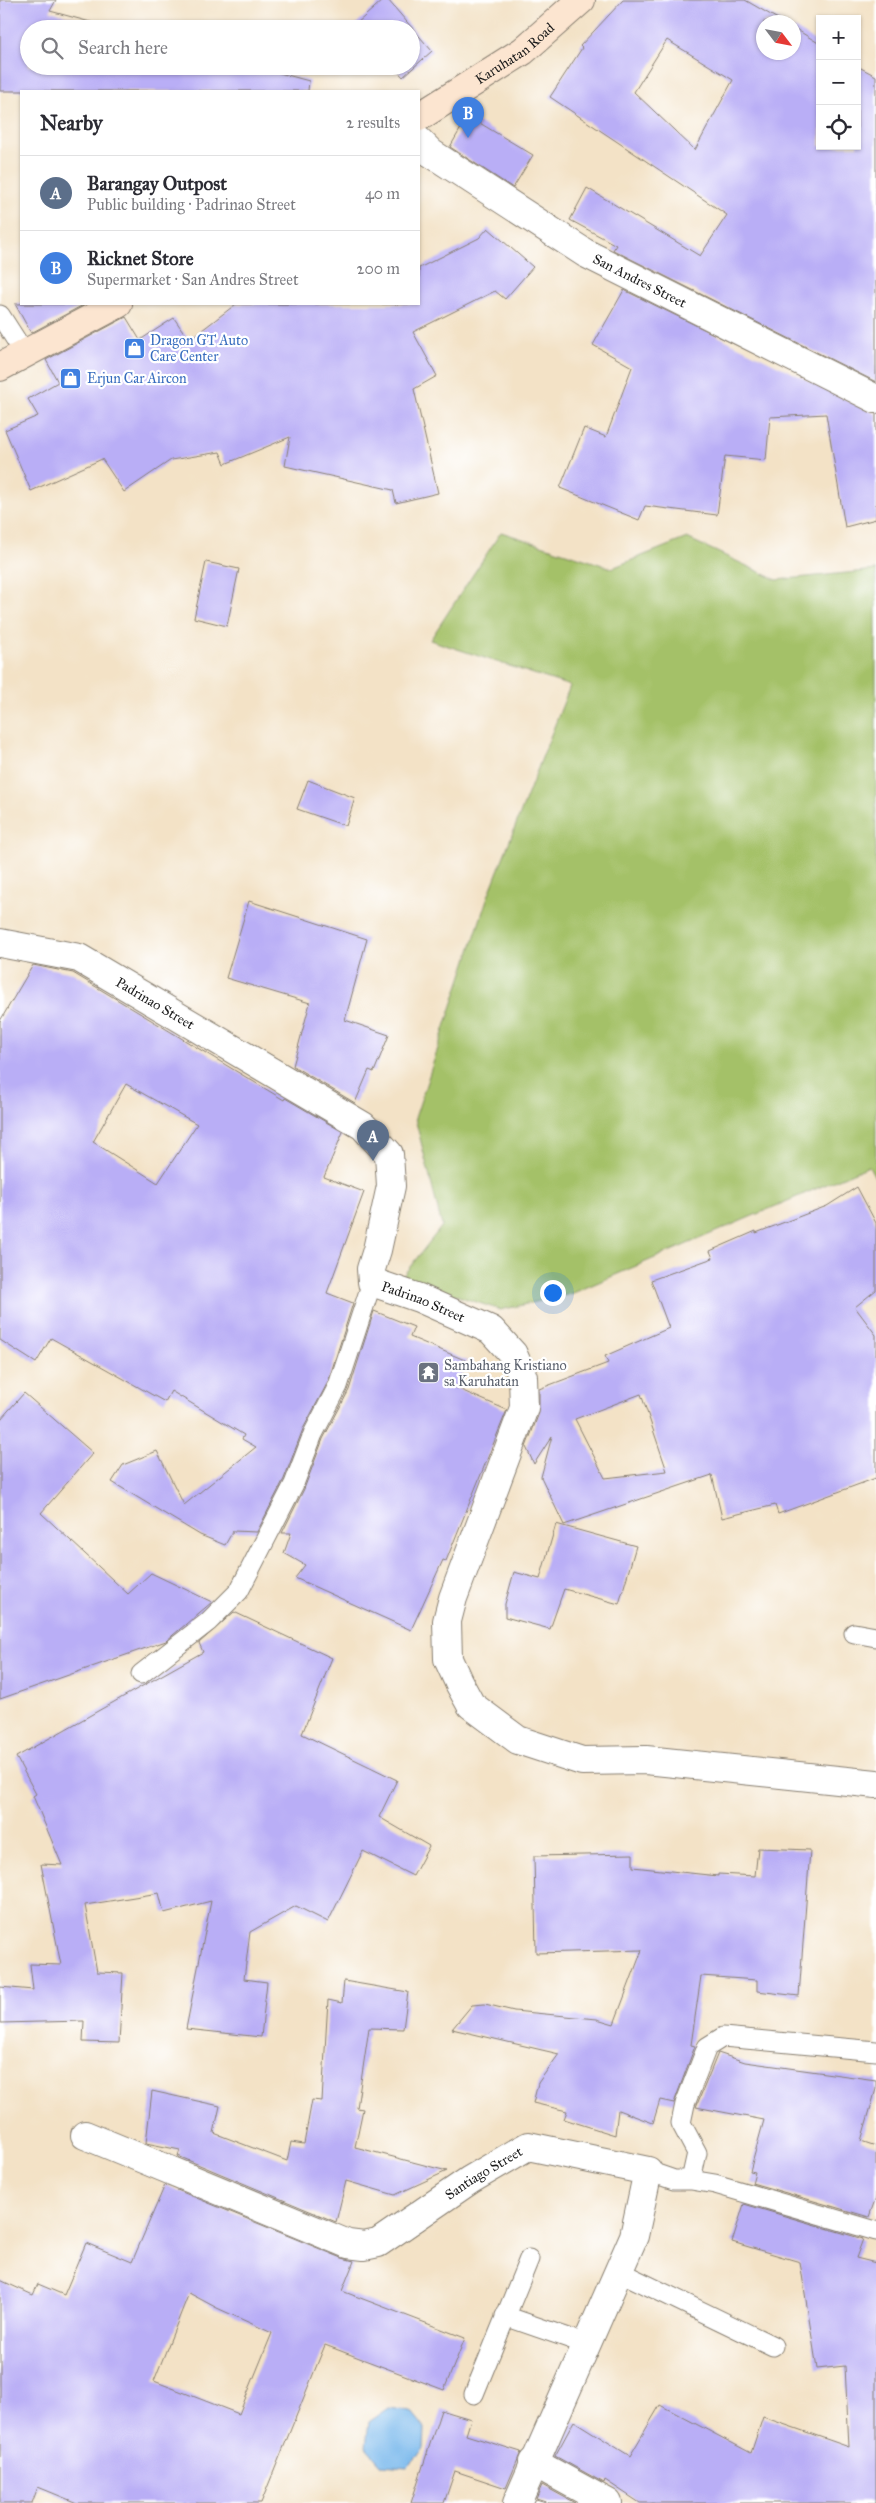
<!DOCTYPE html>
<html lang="en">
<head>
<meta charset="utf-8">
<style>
  :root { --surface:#fff; --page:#f2f2f3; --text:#2b2b33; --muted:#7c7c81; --line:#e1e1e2; --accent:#0b8043 }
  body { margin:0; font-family:"IM FELL Great Primer",serif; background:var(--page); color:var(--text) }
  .controls { position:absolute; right:15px; top:15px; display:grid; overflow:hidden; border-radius:0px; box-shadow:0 1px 4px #0004 }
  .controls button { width:45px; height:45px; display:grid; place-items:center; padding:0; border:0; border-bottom:1px solid var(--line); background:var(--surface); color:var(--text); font:25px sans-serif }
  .compass { position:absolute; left:756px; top:15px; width:45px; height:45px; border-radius:50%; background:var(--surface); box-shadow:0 1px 4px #0004; rotate:122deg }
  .you { position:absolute; left:552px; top:1292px; width:18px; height:18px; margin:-12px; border:4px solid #fff; border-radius:50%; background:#1a73e8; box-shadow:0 0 0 8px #1a73e833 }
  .badge { display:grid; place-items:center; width:32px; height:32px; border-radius:50%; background:var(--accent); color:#fff; font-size:16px; font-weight:700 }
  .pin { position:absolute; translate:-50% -41px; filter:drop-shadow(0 1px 2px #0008) }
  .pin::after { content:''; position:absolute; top:26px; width:18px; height:15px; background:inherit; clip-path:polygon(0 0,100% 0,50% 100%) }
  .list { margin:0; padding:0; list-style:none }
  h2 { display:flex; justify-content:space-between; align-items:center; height:65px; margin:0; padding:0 20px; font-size:21px }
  h2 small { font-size:16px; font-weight:400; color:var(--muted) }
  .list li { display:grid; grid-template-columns:32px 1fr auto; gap:15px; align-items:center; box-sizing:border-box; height:75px; padding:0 20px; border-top:1px solid var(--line) }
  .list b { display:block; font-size:19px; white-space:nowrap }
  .list p { margin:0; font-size:16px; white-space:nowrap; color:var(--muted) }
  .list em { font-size:16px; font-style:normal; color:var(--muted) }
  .icon { flex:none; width:28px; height:28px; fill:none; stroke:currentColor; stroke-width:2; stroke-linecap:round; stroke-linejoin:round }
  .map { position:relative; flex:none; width:876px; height:2503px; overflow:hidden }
  .search { position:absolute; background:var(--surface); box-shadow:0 1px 4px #0004; left:20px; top:20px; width:400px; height:55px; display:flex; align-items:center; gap:12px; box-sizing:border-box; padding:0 18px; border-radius:28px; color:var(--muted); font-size:19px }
  .panel { position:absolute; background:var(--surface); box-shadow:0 1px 4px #0004; left:20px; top:90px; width:400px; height:215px; border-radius:0px }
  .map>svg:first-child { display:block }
  .green { fill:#a4c168; stroke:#606e42 }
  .water { fill:#78b8ec; stroke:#4a6a84 }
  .building { fill:#b9aef6; fill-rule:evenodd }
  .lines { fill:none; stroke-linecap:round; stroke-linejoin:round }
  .lane-casing { stroke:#887f71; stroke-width:21 }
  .street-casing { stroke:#887f71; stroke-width:30 }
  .secondary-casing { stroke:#887f71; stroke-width:30 }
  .lane { stroke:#fff; stroke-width:19 }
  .street { stroke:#fff; stroke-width:28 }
  .secondary { stroke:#fce5d0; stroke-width:28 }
  .labels { text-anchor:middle; stroke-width:4.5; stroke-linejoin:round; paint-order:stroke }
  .street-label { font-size:14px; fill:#1c1c1c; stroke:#fff }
  .shop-label { font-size:14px; fill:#366cbe; stroke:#fff; text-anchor:start }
  .worship-label { font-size:14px; fill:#5b616d; stroke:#fff; text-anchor:start }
</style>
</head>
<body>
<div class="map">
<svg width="876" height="2503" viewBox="0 0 876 2503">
  <rect width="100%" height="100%" fill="#fff"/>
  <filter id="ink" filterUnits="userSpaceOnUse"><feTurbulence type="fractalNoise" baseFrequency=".02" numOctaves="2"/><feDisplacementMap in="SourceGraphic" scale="10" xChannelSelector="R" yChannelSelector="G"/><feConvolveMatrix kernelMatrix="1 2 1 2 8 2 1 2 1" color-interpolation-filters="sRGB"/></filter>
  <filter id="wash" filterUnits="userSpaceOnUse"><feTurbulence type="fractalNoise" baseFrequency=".0096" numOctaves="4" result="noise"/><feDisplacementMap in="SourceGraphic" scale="20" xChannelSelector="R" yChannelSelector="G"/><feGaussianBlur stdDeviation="1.12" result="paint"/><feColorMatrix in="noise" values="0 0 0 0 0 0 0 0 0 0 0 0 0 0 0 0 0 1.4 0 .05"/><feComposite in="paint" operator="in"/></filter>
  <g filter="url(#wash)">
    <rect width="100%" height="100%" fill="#f3e2c6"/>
    <path class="green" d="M501 532 612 568 687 538 777 580 876 570V1179L869 1166 571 1294 500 1310 402 1277 442 1226 415 1118 487 899 570 686 430 640Z"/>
    <path class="water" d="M389 2408 411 2411 425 2428 424 2450 407 2467 382 2465 366 2447 369 2422Z"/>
    <g id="blocks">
      <path class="building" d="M0 0H56L50 11 116 29H29V66H254L309 81 308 91H0Z
        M383 0H388L432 51 403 77 393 66H411V29H361L356 24Z
        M623 0H745L783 22H764V52H794V28L820 44V146H857V66L876 76V382L613 250 616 245 570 220 587 188 700 256 727 215 550 97 582 48 580 46ZM667 40 733 80 695 150 634 92Z
        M468 116 533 155 513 188 450 147Z
        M488 228 533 267 505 299 495 291 413 332 437 376 414 389 438 493 396 503 393 490 285 466 290 437 225 464 220 452 171 460 124 492 102 459 31 491 5 430 38 416 28 399 58 382 46 360 126 317 140 340 174 318 189 340 236 304H419V268L479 238Z
        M624 290 876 414V519L845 527 826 414 770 417 766 460 725 456 717 515 645 506 639 520 560 488 584 428 606 437 632 367 593 345Z
        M15 304H85L31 333Z
        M206 562 239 569 227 626 194 618Z
        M308 780 355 798 346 826 297 809Z
        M249 901 367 939 345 1020 389 1035 374 1072 369 1070 355 1103 293 1066 310 1003 226 978Z
        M33 965 73 973 284 1100 285 1098 343 1132 324 1177 364 1192 327 1293 353 1303 328 1382 303 1429 284 1479 257 1532 233 1531 225 1545 200 1535 112 1482 123 1465 157 1451 184 1505 256 1447 242 1439 244 1435 171 1391 165 1402 51 1338 36 1363 0 1340V1021ZM126 1084 197 1124 158 1183 93 1142Z
        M857 1187 876 1223V1290L855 1307 876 1335V1478L778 1514 775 1505 722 1518 712 1475 564 1525 541 1477 552 1436 534 1464 526 1447 539 1413V1389L608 1363 605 1356 669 1328 651 1280 713 1258 710 1251 756 1231V1233L827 1206ZM641 1394 667 1471 605 1478 575 1419Z
        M374 1311 414 1327 410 1337 467 1361 456 1388 507 1410 446 1561 443 1560 411 1630 295 1578 305 1565 284 1553 291 1533H282L304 1489 323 1439 349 1390Z
        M24 1393 93 1453 41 1513 128 1594 151 1573 212 1602 166 1641 0 1699V1420Z
        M556 1524 636 1546 619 1604 564 1589 550 1629 505 1617V1604L514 1572 540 1579Z
        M234 1612 332 1658 302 1734 397 1780 379 1817 429 1846 413 1876 363 1851 328 1922 296 1906 250 1932 244 1979 267 1982 261 2037 186 2029 211 1901 164 1913 159 1893 85 1905 97 1972 123 1973 119 2043 83 2042 84 2021 0 2023V1987L33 1990 30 1964 61 1965 41 1864 62 1865 33 1796 36 1794 16 1757 203 1652 199 1643Z
        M758 1848 810 1850 799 1996 757 1991V1980L701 1976 691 2045 695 2046 674 2103 660 2100 653 2123 618 2110 615 2135 564 2119 567 2111 533 2103 538 2083 559 2054 452 2029 472 2005 485 2004 514 2011 597 2019 614 2024 642 1950 536 1953 534 1856 633 1854V1867L718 1876V1874L755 1876Z
        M344 1981 408 1992 403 2029 369 2028 357 2108 363 2109 355 2147 447 2171 395 2195 346 2181 336 2222 178 2156 180 2150 146 2143 152 2091 220 2106 214 2133 287 2161 291 2142 304 2144 312 2100 322 2101 328 2000 342 2003Z
        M718 2053 745 2062 876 2080V2089L861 2141 876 2146V2197L869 2217 752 2183 755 2172 750 2171 764 2120 696 2107Z
        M165 2185 342 2258 354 2261 342 2291 465 2338 444 2390 325 2345 261 2503H77L38 2487 32 2503H0V2280L33 2295 38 2284 64 2295 86 2243 132 2262ZM189 2293 217 2308 272 2333 239 2414 154 2381Z
        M744 2204 863 2239 856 2258 876 2263V2503H640L605 2480 604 2483 555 2456 574 2421 630 2456 660 2405 751 2453 763 2417 849 2447 845 2366 817 2369 800 2262 732 2242Z
        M441 2410 471 2419 466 2435 521 2452 506 2488 455 2471 444 2503H411Z
        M542 2485 575 2503H549L536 2499Z"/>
    </g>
  </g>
  <g filter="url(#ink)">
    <use href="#blocks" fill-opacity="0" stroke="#887f71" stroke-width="1"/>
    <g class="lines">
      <defs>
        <path id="lane" d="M0 315 25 354
          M854 1633 876 1637
          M141 1674 208 1622 239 1591 294 1484 313 1434 338 1386 372 1282
          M876 2051 723 2037 707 2047 685 2104 681 2123 697 2153 691 2180 715 2184 876 2231
          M648 2171 674 2180H691
          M618 2271 773 2346
          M505 2316 586 2344
          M474 2394 529 2259"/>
        <g id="street">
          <path id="s1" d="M419 141 431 153 585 253 876 399"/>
          <path id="s2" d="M0 943 79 958 363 1126 389 1154 391 1186 377 1250 371 1269 372 1282 419 1298 491 1330 513 1354 523 1377 524 1408 453 1598 447 1621 448 1659 459 1683 471 1705 518 1740 582 1761 646 1760 876 1784"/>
          <path id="s3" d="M85 2135 348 2244 364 2246 378 2243 470 2180 528 2146 648 2171 634 2236 517 2503"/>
          <path d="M533 2462 608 2503"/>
        </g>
        <g id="secondary">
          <path id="s4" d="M419 117 523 51 581 0"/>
          <path d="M0 367 118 304"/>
        </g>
      </defs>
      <use href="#lane" class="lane-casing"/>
      <use href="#street" class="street-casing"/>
      <use href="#secondary" class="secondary-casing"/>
      <use href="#lane" class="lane"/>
      <use href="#street" class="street"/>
      <use href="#secondary" class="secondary"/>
    </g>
  </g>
  <defs>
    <symbol id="shop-square" viewBox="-11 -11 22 22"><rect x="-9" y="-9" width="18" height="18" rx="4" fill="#3f7fe0" stroke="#fff"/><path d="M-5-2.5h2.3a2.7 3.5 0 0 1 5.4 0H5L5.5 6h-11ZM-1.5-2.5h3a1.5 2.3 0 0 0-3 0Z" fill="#fff"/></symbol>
    <symbol id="temple-square" viewBox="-11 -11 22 22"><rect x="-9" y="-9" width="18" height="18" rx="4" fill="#6b7280" stroke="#fff"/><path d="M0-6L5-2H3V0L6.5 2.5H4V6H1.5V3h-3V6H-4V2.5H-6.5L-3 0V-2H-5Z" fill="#fff"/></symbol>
  </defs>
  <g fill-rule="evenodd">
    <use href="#shop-square" x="122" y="336" width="25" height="25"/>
    <use href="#shop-square" x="58" y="366" width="25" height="25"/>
    <use href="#temple-square" x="416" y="1360" width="25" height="25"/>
  </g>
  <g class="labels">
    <g class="street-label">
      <text dy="5" stroke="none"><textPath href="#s4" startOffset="115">Karuhatan Road</textPath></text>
      <text dy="5" stroke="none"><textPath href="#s1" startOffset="262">San Andres Street</textPath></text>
      <text dy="5" stroke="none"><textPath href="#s2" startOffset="169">Padrinao Street</textPath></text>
      <text dy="5" stroke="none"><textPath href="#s2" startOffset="634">Padrinao Street</textPath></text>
      <text dy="5" stroke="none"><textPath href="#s3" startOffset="442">Santiago Street</textPath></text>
    </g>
    <g class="shop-label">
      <text x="150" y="345">Dragon GT Auto<tspan x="150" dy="16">Care Center</tspan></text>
      <text x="87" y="383">Erjun Car Aircon</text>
    </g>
    <g class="worship-label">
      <text x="444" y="1370">Sambahang Kristiano<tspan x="444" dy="16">sa Karuhatan</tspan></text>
    </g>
  </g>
</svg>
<div class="controls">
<button>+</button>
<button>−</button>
<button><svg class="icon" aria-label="locate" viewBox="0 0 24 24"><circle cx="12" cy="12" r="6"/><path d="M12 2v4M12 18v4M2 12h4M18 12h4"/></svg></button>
</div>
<svg class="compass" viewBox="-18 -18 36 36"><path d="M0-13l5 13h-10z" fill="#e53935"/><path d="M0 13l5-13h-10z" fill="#7c7c81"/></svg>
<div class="you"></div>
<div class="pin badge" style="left:373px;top:1161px;background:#5c6f8a">A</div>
<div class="pin badge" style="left:468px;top:138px;background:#3f7fe0">B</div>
<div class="search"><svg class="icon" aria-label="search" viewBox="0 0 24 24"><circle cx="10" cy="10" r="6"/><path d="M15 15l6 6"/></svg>Search here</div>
<section class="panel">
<h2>Nearby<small>2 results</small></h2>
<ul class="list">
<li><span class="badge" style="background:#5c6f8a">A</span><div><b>Barangay Outpost</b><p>Public building · Padrinao Street</p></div><em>40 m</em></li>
<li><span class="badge" style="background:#3f7fe0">B</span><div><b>Ricknet Store</b><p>Supermarket · San Andres Street</p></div><em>200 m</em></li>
</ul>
</section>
</div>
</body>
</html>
